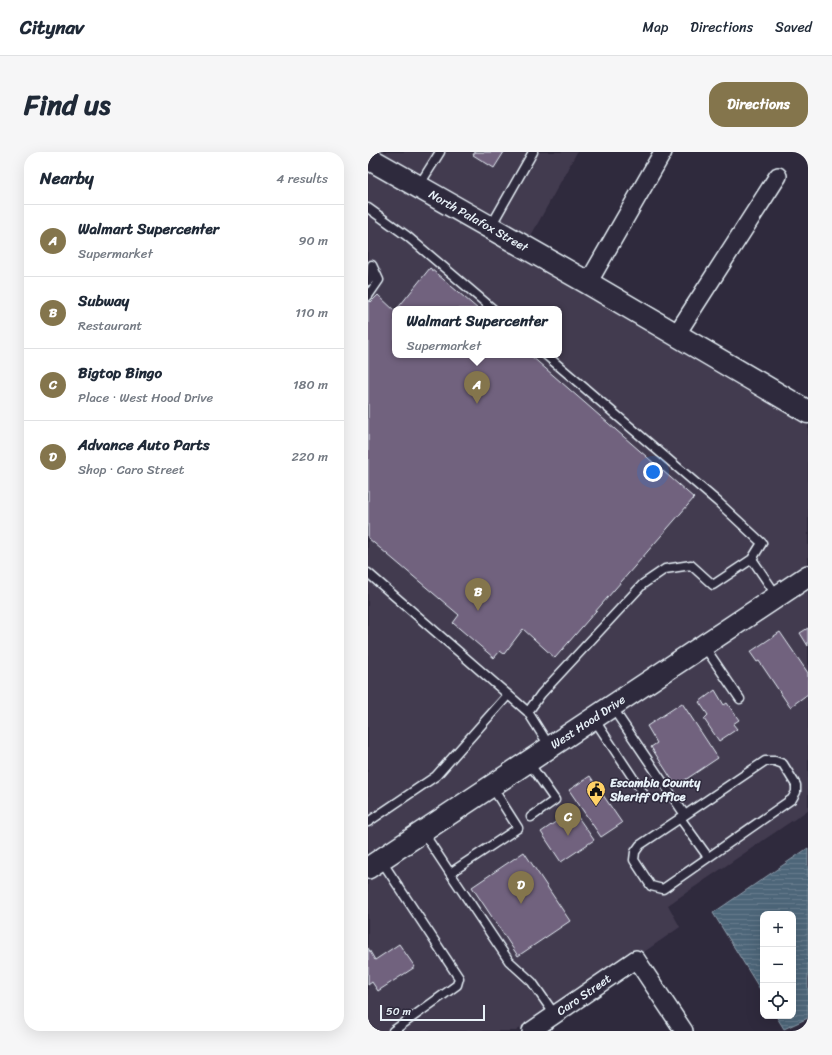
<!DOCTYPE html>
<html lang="en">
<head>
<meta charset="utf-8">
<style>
  :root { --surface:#fff; --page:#f6f6f7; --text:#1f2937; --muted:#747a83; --line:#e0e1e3; --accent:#84754c }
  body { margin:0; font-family:Sriracha,sans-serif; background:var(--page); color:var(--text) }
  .controls { position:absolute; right:12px; bottom:12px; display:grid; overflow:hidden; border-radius:8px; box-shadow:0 4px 16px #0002 }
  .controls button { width:36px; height:36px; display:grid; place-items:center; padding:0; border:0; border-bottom:1px solid var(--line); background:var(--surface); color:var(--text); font:20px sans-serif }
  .scale { position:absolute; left:12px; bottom:10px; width:105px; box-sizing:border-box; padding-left:4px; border:2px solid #e8f1f8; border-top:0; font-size:11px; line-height:14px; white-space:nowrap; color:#e8f1f8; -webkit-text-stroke:3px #2f2a3d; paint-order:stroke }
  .you { position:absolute; left:285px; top:320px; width:14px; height:14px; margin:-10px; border:3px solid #fff; border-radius:50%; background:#1a73e8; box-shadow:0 0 0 6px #1a73e833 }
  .badge { display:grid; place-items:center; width:26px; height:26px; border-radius:50%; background:var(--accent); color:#fff; font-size:13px; font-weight:700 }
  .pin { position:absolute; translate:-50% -33px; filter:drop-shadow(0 1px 2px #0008) }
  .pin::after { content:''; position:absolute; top:21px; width:14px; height:12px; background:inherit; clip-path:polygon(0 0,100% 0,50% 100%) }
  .popup { position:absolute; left:24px; top:154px; width:170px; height:52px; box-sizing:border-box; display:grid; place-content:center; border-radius:8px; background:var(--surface); filter:drop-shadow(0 1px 3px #0005); font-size:13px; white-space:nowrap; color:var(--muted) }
  .popup b { font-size:15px; color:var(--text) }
  .popup::after { content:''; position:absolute; left:50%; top:100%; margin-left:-8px; border:8px solid transparent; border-top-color:var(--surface) }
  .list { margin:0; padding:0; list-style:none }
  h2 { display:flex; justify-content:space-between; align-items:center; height:52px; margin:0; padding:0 16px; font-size:17px }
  h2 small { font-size:13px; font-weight:400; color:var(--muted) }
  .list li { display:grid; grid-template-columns:26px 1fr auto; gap:12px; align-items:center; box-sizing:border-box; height:72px; padding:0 16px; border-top:1px solid var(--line) }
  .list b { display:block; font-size:15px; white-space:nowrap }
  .list p { margin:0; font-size:13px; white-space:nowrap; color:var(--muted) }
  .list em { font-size:13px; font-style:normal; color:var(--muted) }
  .icon { flex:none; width:22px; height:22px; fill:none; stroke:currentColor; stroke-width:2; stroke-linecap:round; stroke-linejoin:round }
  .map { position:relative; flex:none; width:440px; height:879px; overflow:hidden; border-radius:16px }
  header { display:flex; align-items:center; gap:24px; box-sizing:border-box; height:56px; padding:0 20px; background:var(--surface); border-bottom:1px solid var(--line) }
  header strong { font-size:19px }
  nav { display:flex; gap:22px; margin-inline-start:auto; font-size:14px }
  .intro { display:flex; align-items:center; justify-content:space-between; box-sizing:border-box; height:96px; padding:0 24px }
  h1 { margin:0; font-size:28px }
  .button { padding:10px 18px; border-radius:16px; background:var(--accent); color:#fff; font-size:14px; font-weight:700 }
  main { display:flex; gap:24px; padding:0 24px }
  aside { flex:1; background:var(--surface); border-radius:16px; box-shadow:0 4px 16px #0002 }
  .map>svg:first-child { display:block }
  .built { fill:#433b50; fill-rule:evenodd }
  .water { fill:url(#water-rules); stroke:#8c9eac }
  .building { fill:#71627e; stroke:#e8f1f8 }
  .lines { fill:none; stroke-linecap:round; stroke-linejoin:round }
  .service-casing { stroke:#e8f1f8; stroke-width:11 }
  .minor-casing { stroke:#e8f1f8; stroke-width:20 }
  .tertiary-casing { stroke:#e8f1f8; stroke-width:24 }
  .secondary-casing { stroke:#e8f1f8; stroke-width:25 }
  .service { stroke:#2f2a3d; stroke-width:8 }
  .minor { stroke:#2f2a3d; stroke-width:17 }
  .tertiary { stroke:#2f2a3d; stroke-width:21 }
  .secondary { stroke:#2f2a3d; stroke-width:22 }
  .labels { text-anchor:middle; stroke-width:3; stroke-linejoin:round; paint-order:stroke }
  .street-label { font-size:12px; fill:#e8f1f8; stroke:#2f2a3d }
  .poi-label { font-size:12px; font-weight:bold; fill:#e8f1f8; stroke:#2f2a3d; text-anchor:start }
</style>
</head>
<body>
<header>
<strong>Citynav</strong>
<nav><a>Map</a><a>Directions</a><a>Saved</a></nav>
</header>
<div class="intro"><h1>Find us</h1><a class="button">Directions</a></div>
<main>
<aside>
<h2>Nearby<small>4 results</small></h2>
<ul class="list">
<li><span class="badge">A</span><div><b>Walmart Supercenter</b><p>Supermarket</p></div><em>90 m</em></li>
<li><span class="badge">B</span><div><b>Subway</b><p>Restaurant</p></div><em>110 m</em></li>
<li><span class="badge">C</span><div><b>Bigtop Bingo</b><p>Place · West Hood Drive</p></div><em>180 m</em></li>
<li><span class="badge">D</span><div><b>Advance Auto Parts</b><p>Shop · Caro Street</p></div><em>220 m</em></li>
</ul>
</aside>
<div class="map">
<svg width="440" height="879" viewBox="0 0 440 879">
  <defs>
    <pattern id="water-rules" width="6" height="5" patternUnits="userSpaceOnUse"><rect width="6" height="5" fill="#4e6679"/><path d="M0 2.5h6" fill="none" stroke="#687c8d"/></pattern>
  </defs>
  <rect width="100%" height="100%" fill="#2f2a3d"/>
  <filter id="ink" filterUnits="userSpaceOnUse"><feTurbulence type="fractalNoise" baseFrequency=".025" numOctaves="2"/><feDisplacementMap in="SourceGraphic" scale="8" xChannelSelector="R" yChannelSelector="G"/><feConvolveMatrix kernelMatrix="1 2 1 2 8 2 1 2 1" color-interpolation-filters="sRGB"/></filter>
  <g filter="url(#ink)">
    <path class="built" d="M4 0H209L160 89Z
      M0 15 440 269V414L0 706ZM27 157H191V203H27Z
      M440 434V658L300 753 312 775 273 802 269 797 148 879H0V726Z"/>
    <path class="water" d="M440 696V866L416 877 408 864H425V762H395V842L345 761Z"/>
    <path class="building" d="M107 0H136L126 16 105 3Z
      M62 116 110 157H29Z
      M10 143 27 159V203H162L326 346 187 506 155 477 136 502 132 499 126 506 85 471 91 463 0 386V147L3 150Z
      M440 476V494L432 481Z
      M412 480 440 521V542L422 555 391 509 389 510 382 500Z
      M347 538 356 553 359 551 371 568 365 572 369 577 351 589 336 567 340 563 331 550Z
      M314 551 350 606 308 634 283 595 289 591 279 574Z
      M222 624 254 671 233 685 201 638Z
      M205 658 226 688 193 710 173 680Z
      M156 700 202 769 150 804 104 735Z
      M31 792 47 815 10 839 4 830 0 833V796L7 808Z"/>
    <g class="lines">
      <defs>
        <path id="service" d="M50 35 72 0
          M0 56 39 84 125 157
          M123 74 165 0
          M0 129 3 126 4 113 11 128 0 144
          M178 203 350 350 394 391 384 407 409 444
          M0 421 160 560 182 595
          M336 494 372 547
          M244 555 317 663 272 693 267 700 266 708 283 734 295 737 424 647 428 640V633L415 612 407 609H397L317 663
          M160 560 173 542 275 432 297 417 323 413 345 433 384 407
          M226 567 275 641
          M161 611 187 648 163 665
          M124 635 150 676 82 721 141 809 164 830 187 863
          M312 666 340 705
          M0 670 68 624 140 543
          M55 680 82 721
          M13 708 91 826 89 833 25 879"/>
        <g id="minor">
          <path d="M220 131 295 0"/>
          <path d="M308 183 410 24"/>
          <path id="s1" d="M163 879 268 807 316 879"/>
        </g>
        <g id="tertiary">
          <path id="s2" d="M0 716 440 424"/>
        </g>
        <g id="secondary">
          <path id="s3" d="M0 6 220 131 440 260"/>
        </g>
      </defs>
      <use href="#service" class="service-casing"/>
      <use href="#minor" class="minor-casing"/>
      <use href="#tertiary" class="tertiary-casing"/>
      <use href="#secondary" class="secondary-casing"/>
      <use href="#service" class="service"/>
      <use href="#minor" class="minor"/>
      <use href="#tertiary" class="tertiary"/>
      <use href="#secondary" class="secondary"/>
    </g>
  </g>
  <defs>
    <symbol id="civic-pin" viewBox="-11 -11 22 30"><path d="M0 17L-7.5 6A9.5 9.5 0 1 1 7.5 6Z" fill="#ffd166" stroke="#2f2a3d"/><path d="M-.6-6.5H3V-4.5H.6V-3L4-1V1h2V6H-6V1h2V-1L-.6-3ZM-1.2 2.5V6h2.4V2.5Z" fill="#111"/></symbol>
  </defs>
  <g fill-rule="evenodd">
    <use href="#civic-pin" x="217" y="627" width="22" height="30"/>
  </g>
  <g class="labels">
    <g class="street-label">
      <text dy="4" stroke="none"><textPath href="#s3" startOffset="127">North Palafox Street</textPath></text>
      <text dy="4" stroke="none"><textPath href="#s2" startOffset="264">West Hood Drive</textPath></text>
      <text dy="4" stroke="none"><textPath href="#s1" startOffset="64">Caro Street</textPath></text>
    </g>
    <g class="poi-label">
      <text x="242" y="635">Escambia County<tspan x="242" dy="14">Sheriff Office</tspan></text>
    </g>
  </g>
</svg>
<div class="controls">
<button>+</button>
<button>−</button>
<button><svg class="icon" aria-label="locate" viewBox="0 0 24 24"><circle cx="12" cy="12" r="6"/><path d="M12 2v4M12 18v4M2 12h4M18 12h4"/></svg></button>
</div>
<div class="scale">50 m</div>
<div class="you"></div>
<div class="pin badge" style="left:109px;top:252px">A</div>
<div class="popup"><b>Walmart Supercenter</b>Supermarket</div>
<div class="pin badge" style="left:110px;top:459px">B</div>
<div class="pin badge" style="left:200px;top:684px">C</div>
<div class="pin badge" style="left:153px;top:752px">D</div>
</div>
</main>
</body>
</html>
